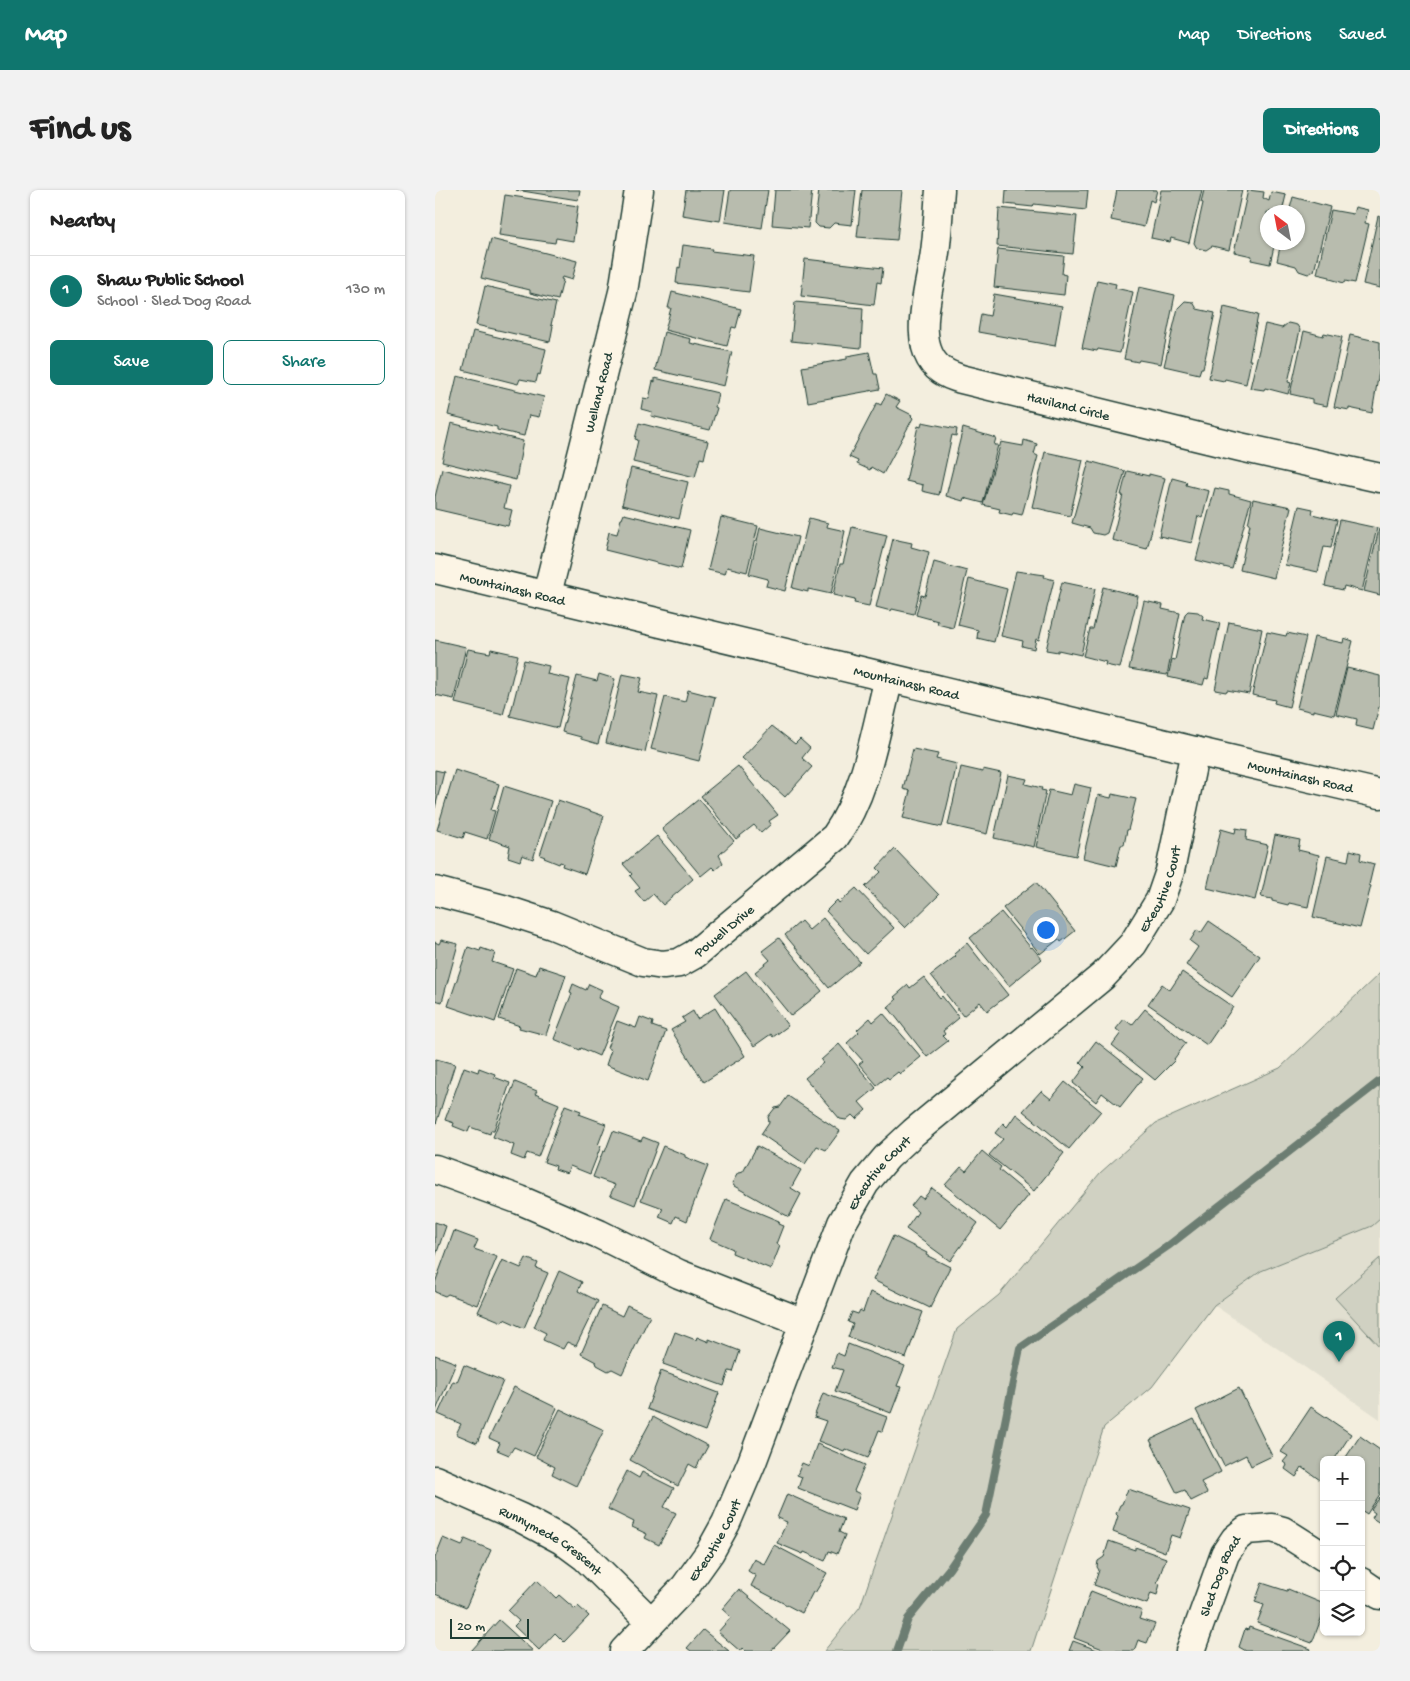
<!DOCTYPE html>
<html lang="en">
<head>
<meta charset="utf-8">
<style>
  :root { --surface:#fff; --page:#f2f2f2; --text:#222; --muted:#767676; --line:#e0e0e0; --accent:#0f766e }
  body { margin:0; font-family:"Gochi Hand",sans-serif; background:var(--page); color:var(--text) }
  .controls { position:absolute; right:15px; bottom:15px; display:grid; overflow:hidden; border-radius:8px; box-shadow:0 1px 4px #0004 }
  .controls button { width:45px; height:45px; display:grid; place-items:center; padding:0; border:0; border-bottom:1px solid var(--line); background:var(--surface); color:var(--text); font:25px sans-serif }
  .compass { position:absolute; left:825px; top:15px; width:45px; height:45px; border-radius:50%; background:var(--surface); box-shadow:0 1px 4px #0004; rotate:328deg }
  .scale { position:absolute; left:15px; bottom:12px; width:79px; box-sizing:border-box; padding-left:5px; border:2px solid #1f3d34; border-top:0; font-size:14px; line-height:18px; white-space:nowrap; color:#1f3d34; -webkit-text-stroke:4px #fcf5e5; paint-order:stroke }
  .you { position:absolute; left:610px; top:739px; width:18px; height:18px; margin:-12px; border:4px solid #fff; border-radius:50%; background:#1a73e8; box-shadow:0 0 0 8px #1a73e833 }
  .badge { display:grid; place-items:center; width:32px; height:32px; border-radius:50%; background:var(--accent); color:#fff; font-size:16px; font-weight:700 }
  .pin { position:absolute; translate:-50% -41px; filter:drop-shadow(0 1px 2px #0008) }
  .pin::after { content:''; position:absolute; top:26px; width:18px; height:15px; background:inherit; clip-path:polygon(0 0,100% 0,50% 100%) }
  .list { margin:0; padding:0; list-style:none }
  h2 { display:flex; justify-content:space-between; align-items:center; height:65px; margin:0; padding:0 20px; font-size:21px }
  h2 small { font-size:16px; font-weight:400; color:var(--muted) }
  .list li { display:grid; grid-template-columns:32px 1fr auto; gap:15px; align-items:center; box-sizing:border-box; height:70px; padding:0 20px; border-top:1px solid var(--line) }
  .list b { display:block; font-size:19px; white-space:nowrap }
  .list p { margin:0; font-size:16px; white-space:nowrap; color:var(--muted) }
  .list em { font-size:16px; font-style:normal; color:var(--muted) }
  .actions { display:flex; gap:10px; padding:15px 20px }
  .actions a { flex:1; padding:11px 0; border:1px solid var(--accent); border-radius:8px; text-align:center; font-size:18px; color:var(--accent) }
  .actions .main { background:var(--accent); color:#fff }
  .icon { flex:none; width:28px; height:28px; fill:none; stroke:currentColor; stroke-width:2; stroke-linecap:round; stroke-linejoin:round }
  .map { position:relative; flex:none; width:945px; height:1461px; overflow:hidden; border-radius:8px }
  header { display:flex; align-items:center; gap:30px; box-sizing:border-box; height:70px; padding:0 25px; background:var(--accent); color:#fff }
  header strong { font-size:24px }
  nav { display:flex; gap:28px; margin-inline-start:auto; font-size:18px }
  .intro { display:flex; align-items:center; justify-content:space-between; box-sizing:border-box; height:120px; padding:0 30px }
  h1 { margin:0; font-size:35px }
  .button { padding:12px 22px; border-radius:8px; background:var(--accent); color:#fff; font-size:18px; font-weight:700 }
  main { display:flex; gap:30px; padding:0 30px }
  aside { flex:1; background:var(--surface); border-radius:8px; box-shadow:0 1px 4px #0004 }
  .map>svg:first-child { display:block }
  .built { fill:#e1dfd0 }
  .green { fill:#d0d1c2; stroke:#78877b }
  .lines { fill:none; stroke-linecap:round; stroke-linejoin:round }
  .stream { stroke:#6c7d72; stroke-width:8 }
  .building { fill:#b8bcae; stroke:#1f3d34 }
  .minor-casing { stroke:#1f3d34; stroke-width:31 }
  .tertiary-casing { stroke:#1f3d34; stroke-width:31 }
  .minor { stroke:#fcf5e5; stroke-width:28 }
  .tertiary { stroke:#fcf5e5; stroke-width:28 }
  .labels { text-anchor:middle; stroke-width:4; stroke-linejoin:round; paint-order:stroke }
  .street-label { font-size:14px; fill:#1f3d34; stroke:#fcf5e5 }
</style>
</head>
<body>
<header>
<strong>Map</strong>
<nav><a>Map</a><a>Directions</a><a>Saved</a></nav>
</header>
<div class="intro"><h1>Find us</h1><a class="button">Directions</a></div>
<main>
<aside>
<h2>Nearby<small></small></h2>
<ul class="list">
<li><span class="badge">1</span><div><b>Shaw Public School</b><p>School · Sled Dog Road</p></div><em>130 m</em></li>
</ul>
<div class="actions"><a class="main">Save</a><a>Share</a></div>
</aside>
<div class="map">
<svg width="945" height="1461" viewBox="0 0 945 1461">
  <rect width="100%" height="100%" fill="#f3eede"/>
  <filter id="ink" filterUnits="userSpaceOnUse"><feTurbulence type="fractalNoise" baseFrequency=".02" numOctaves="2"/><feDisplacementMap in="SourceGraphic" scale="10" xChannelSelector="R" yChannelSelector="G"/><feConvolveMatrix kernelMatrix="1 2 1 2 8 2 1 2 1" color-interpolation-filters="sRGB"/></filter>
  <g filter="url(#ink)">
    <path class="built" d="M945 1029V1229L779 1115 826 1081 937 1036Z"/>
    <path class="green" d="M945 783V1029L937 1036 826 1081 779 1115 717 1197 669 1237 596 1461H389L425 1417 522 1139 564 1105 665 983 721 933 845 878Z
      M945 1068V1157L900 1108Z"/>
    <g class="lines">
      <path class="stream" d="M462 1461 473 1429 514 1379 551 1325 585 1158 733 1056 945 891"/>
    </g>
    <path class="building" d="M81 0H145L143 10Z
      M251 0H290L285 31 247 25Z
      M295 0H333L327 38 290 32Z
      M340 0H377L373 38 337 35Z
      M384 0H421L417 35 399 33 394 38 384 37 380 33Z
      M427 0H467L462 50 422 47Z
      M571 0H653L651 20 599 14 598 17 570 14Z
      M682 0H722L719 12 715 10 709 37 676 30Z
      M726 0H767L754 53 736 48 735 52 716 48Z
      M769 0H807L794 60 777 56 771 60 762 58 759 53 768 13 766 12Z
      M813 0 829 2 828 8 834 11 836 2 851 5 847 22H832V52H840L835 74 816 70 817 66 799 62Z
      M70 5 143 16 138 51 121 48 120 53 64 45Z
      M858 7 895 17 879 81 873 84 864 81 861 76 842 71 846 52H862V22H854Z
      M920 17 933 20 930 33 934 34 920 93 910 91 909 93 895 89V87L882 84 896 20 918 24Z
      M564 18 642 26 638 64 562 56Z
      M943 26 945 27V98L928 94Z
      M56 49 142 71 137 90 127 87 126 89 128 90 123 110 95 103V100L46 88Z
      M248 55 277 59 276 61 319 66 314 102 241 93 243 77 245 78Z
      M563 59 629 66 627 84 631 85 629 105 559 97Z
      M370 69 448 78 446 93 442 92 439 115 366 106Z
      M662 90 681 94 680 98 698 102 685 163 663 159 662 161 647 158Z
      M50 96 121 113 116 135 118 136 115 152 41 135Z
      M704 97 740 105 726 174 704 170 703 172 689 169Z
      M237 102 306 119 301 138 297 137 292 156 230 140 236 118H233Z
      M559 104 627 116 620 156 543 142 546 124 555 126Z
      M750 111 758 112 762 119 780 123 768 178H766L764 184 729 176 743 118Z
      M360 112 428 118 426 158 356 151Z
      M789 117 823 125 814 170H816L811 194 790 189 789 191 774 188Z
      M853 133 862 135 865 140 853 192 856 193 853 204 830 198 829 200 815 198 830 134 847 138Z
      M38 141 111 159 105 185 103 184 101 192 85 189 83 194 28 180Z
      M869 141 888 146 889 143 907 147 892 216 877 213V209L855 204Z
      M229 142 256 149 255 153 297 162 289 196 220 180Z
      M915 145 945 152V176L937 223 914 218V220L899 217Z
      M434 162 439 184H442L445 199 373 212 367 177 412 169V166Z
      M22 186 109 207 104 227 94 225 89 246 62 240V237L13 225Z
      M220 188 283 203 280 217 282 218 275 240 216 226 217 222 206 219 208 208 214 209 218 191 220 192Z
      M451 204 465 211 461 217 477 225 476 226 478 228 448 284 436 277 435 280 422 274 423 271 414 267 442 213 446 215Z
      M487 232 522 239 521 246 517 245 504 305 487 301 488 295 471 291 483 236 486 237Z
      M16 233 88 251 81 290 7 272Z
      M204 233 273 251 269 269 265 268 260 287 198 272 203 250 200 249Z
      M528 238 561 248 559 255H563L548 313 529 308 528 311 511 306Z
      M589 250 602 254 599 264 603 266 587 325 578 323 577 325 564 322 565 319 548 315 566 252 588 256Z
      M610 262 648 270 635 326 597 317Z
      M654 271 690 281 672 343 668 345 658 343 655 338 637 333Z
      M196 278 253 292 244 329 187 315Z
      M7 279 74 296 69 318 77 320 73 336 0 319V307Z
      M692 281 714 286V284L730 288 712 359 677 350 688 305H686Z
      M737 288 752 292 751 295 774 301 767 328 763 326 757 353 724 346Z
      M780 298 794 301V304L816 310 797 379 761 370Z
      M818 309 856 317 839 388 805 380 815 334H813Z
      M864 316 878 319 877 324 902 330 896 358 889 357 883 382 850 375Z
      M189 324 255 340 246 379 170 360 174 342 182 344 186 329H187Z
      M286 327 323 336 312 382 292 377 290 384 273 380Z
      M374 328 393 333 392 337 410 341 396 404 373 399V402L357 398Z
      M905 330 942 338 927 401 909 396 908 400 890 396Z
      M417 337 452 345 434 416 419 413 420 410 398 405 405 374H408Z
      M325 338 363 347 350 401 331 396 333 389 314 384Z
      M944 339H945V405L929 401Z
      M458 349 477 353 476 357 494 362 479 424 457 419 456 421 441 417Z
      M499 372 532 381 518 438 502 434 503 431 481 425 486 405 490 406Z
      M581 381 610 385 609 387 619 390 604 450 601 449 599 459 587 456 588 451 566 446Z
      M534 389 572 399 559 452 542 448 543 440 523 435Z
      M627 392 660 399 646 465 623 460V462L611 460Z
      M668 397 703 406 685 478 670 475 671 472 648 466 655 439H658Z
      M709 411 728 415 727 419 745 423 732 485 694 479Z
      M753 421 763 422 768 426 767 429 785 433 773 489 770 488 768 495 733 487 737 469 740 470 750 424Z
      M794 432 827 439 814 504 792 500 791 502 780 500Z
      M832 442 851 446 852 443 871 447 854 517 839 513 840 510 817 505Z
      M879 447 908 453 909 448 918 451 899 525 878 520V522L862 518Z
      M0 450 31 457 19 509 0 505Z
      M33 459 55 463 56 459 83 465 68 525 20 513Z
      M89 470 114 476 112 484 135 489 123 538 75 526Z
      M912 478 945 486V513L938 540 921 536 922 529 901 524Z
      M164 484 180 489 163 554 146 549V547L127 542 142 486 162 491Z
      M187 484 207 488 203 502 223 506 210 562 171 553Z
      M253 500 280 507 264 571 216 559 230 507 250 512Z
      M337 536 360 554 365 549 375 558 367 568 377 577 350 607 307 568Z
      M478 559 503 564 501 569 522 574 507 637 468 628 475 601 468 599Z
      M303 576 343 625 334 631 336 634 326 643 319 635 301 649 266 606Z
      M526 577 548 582V579L566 583 552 644 513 635Z
      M0 580 9 582 0 618Z
      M20 580 64 594 56 620 60 621 52 649 30 642 28 648 2 640Z
      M573 585 592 589 590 594 607 598 606 600 611 601 599 657 559 648Z
      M639 594 656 598 641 666 601 657 614 600 636 605Z
      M69 596 116 611 98 669 87 665 85 671 73 667 75 656 54 649Z
      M677 604 701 609 693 640H692L689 655H686L681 676 648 668 663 605 676 608Z
      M264 609 299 651 284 665 288 673 280 680 277 677 266 686 227 639Z
      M123 610 169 626 150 684 127 676 128 673 125 672 124 674 109 668 110 667 105 665Z
      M801 638 812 640 811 650 833 655 820 710 772 698 786 639 800 643Z
      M840 645 865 650 863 660 884 665 873 717 854 713 853 715 837 711V709L826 707Z
      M222 646 258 689 228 715 218 704 209 712 200 701 205 698 195 686 197 684 188 674Z
      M460 659 504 705 470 738 430 697 446 682 442 678Z
      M915 660 926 663 925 670 939 674 934 695 936 696 925 738 878 727 892 666 913 671Z
      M601 692 640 741 626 752 624 749 605 764 568 718Z
      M421 698 459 738 431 764 391 721 402 710 404 713Z
      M566 722 596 758 597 757 607 769 574 796 535 748Z
      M388 728 425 772 394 798 350 745 366 731 374 740Z
      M774 731 825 766 797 807 751 775 763 757 755 751 762 740 766 743Z
      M344 748 387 801 356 826 320 782 335 770 327 761Z
      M6 750 23 754 7 812 0 810V752L4 754Z
      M532 753 573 805 552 821 545 812 528 826 496 785 521 766 519 764Z
      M33 757 45 761 46 758 60 763 57 772 78 779 60 832 13 816Z
      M104 776 131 785 111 845 84 838 85 836 64 829 81 778 101 785Z
      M311 781 353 836 338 847 336 844 319 856 280 804Z
      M747 782 798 817 772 855 713 814 727 794 735 800Z
      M489 787 505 808 507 806 524 828 508 841 510 844 508 846 513 851 492 867 453 817 462 809 459 807 473 795 475 798Z
      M138 794 151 800 154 794 167 800 163 808 184 817 164 866 146 858 145 860 119 849 137 803 135 802Z
      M280 818 310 866 269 892 236 840 250 832 247 828 258 821 262 829Z
      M710 819 751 853 739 869 740 870 720 890 677 855 686 843 681 839 689 829 697 835Z
      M448 823 486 867 465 884 463 882 454 889 452 887 442 895 424 874 428 871 412 853 424 842 422 840 435 828 438 832Z
      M205 827 218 832 217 836 231 841 213 891 171 875 176 860 172 858 182 831 201 838Z
      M661 851 708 888 685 917 667 903 661 912 638 893 650 877 645 872Z
      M404 854 441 898 424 912 431 920 421 929 417 925 411 930 405 929 370 888 388 873 386 870Z
      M1 869 20 874 0 937V871Z
      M29 877 43 882 44 878 60 884 59 887 75 893 59 940H56L55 944 35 937 33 942 18 936 19 933 10 930Z
      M80 892 102 901 100 904 124 914 103 967 92 963 89 970 76 965 79 955 58 947Z
      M630 892 666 921 634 959 588 921 606 901 616 909Z
      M353 906 405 941 391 960 382 956 370 974 326 944 334 932 333 927 340 918 345 917Z
      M130 915 146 921 144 924 171 934 163 955 166 956 155 984 135 976 132 983 120 979 121 976 109 972Z
      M581 924 629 963 599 1001 554 965 568 949 560 943 568 933 572 937Z
      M178 941 206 951 208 947 223 953 200 1015 175 1005 180 995 158 987 168 961 170 962Z
      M228 956 250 965V967L273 976 252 1031 241 1026 238 1033 224 1027 228 1018 206 1010Z
      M322 956 366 980 356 998 366 1004 354 1027 299 996 297 993 303 983 308 982Z
      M547 961 566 977 564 980 594 1005 565 1040 510 995 526 977 531 981Z
      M497 998 543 1033 515 1071 471 1039 483 1022 476 1016 484 1006 488 1009Z
      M291 1009 344 1031 343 1034 348 1036 341 1054 345 1056 336 1079 297 1063 298 1059 275 1049Z
      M0 1032 11 1036 0 1068Z
      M19 1041 43 1050 39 1059 62 1067 42 1115 13 1104 10 1106 0 1102V1093Z
      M458 1046 492 1063 491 1065 515 1077 495 1118 438 1090Z
      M91 1068 103 1073 101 1078 113 1083 89 1138 69 1129 67 1132 43 1122 67 1070 86 1078Z
      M124 1081 147 1092 143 1101 163 1111 141 1156 132 1152 128 1159 108 1150 111 1143 99 1137Z
      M435 1102 488 1122 471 1168 413 1147 418 1134 413 1132 417 1122 423 1124 425 1120 428 1122Z
      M192 1115 215 1126 187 1184 177 1179 173 1181 162 1175 161 1172 146 1164 167 1116 187 1126Z
      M240 1142 261 1150 262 1147 274 1152V1149L305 1161 298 1182 294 1181 289 1196 228 1174Z
      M413 1154 470 1176 462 1196 466 1197 456 1223 400 1201 408 1180 397 1177 402 1163 409 1166Z
      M0 1165 21 1173 0 1223Z
      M29 1175 68 1191 42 1253 21 1244 26 1234 3 1224 18 1191 22 1192Z
      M226 1181 284 1203 270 1241 212 1219Z
      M79 1197 122 1218 99 1266 79 1257 74 1265 62 1260 65 1253 54 1248Z
      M804 1198 837 1266 816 1276 811 1265 789 1276 761 1220Z
      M388 1203 452 1227 447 1241 444 1240 433 1268 410 1259 409 1261 383 1251 391 1231 379 1227Z
      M876 1217 916 1244 899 1270H889V1284L885 1290 867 1277 861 1287 850 1279 852 1275 848 1272 853 1266 846 1262Z
      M125 1219 169 1240 141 1296 117 1284 120 1277 101 1267Z
      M218 1227 273 1256 261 1278 254 1274 243 1296 195 1270Z
      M759 1229 786 1282 766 1292 772 1303 756 1311 750 1300 742 1303 715 1250Z
      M925 1246 945 1260V1304L932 1324 926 1320V1270H909Z
      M382 1254 430 1275 419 1301 425 1304 419 1320 363 1298 367 1287 362 1285 367 1273 374 1276Z
      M192 1281 204 1288 207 1282 239 1298 229 1317 241 1323 224 1355 210 1348 212 1344 197 1337 199 1332 173 1319Z
      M693 1299 755 1320 745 1348 736 1345 730 1362 678 1342 683 1326 681 1324 685 1315 687 1314Z
      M352 1304 409 1329 404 1342 410 1345 402 1364 394 1361 390 1371 369 1362 368 1364 342 1353 352 1332 342 1328Z
      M945 1307V1333L937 1328 940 1323 936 1320Z
      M8 1348 27 1356 30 1349 56 1360 31 1417 0 1404V1368Z
      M674 1351 700 1360V1357L731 1368 722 1393 725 1394 722 1405 716 1403 712 1414 659 1395 664 1380 662 1377 663 1371 669 1367Z
      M339 1355 392 1383 380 1403 378 1402 367 1423 316 1396 321 1386 313 1381 319 1369 329 1374Z
      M102 1390 121 1408 124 1405 140 1419 143 1416 154 1426 129 1452 120 1443 104 1460 79 1436 84 1431 73 1421Z
      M827 1393 852 1401 853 1399 889 1414V1421L877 1453 822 1433 829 1415 820 1412Z
      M304 1399 355 1441 336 1461H310L307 1458 305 1461 283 1442 296 1427 287 1419Z
      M656 1401 707 1421 704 1429 720 1434 712 1453 703 1450 699 1461H673L639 1448Z
      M64 1430 98 1461H36Z
      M814 1437 876 1459 875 1461H811L804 1457 810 1439 813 1440Z
      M268 1440 294 1461H256L252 1458Z
      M638 1451 665 1461H634Z"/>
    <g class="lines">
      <defs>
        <g id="minor">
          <path id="s1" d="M505 0C503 23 503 46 499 69 494 101 473 163 511 183 516 186 521 187 526 189L805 257 945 288"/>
          <path id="s2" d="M112 404 188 102 204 0"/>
          <path id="s3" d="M0 701 68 719 117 735 208 772 228 775 244 773 260 764 400 647C432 602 440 542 454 488"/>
          <path d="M0 979 85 1010 164 1044 244 1084 369 1133"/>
          <path id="s4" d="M0 1290 86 1328 127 1350 150 1367 216 1432"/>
          <path d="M926 1392 945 1405"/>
          <path id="s5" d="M189 1461 250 1397 275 1362 291 1333 317 1272 407 1033 430 993 452 967 479 942 668 786 698 754 725 710 735 681 760 561"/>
          <path id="s6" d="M755 1461 790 1364 800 1349 811 1340 837 1338 848 1341 889 1367"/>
        </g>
        <g id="tertiary">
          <path id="s7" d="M0 379 760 561 945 604"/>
        </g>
      </defs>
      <use href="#minor" class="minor-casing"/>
      <use href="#tertiary" class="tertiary-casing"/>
      <use href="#minor" class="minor"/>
      <use href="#tertiary" class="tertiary"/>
    </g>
  </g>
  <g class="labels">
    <g class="street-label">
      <text dy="5" stroke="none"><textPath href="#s2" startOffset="208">Welland Road</textPath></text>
      <text dy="5" stroke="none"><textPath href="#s1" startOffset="319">Haviland Circle</textPath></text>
      <text dy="5" stroke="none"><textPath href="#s7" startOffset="80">Mountainash Road</textPath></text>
      <text dy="5" stroke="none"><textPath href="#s7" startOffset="485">Mountainash Road</textPath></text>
      <text dy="5" stroke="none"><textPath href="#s7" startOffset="890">Mountainash Road</textPath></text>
      <text dy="5" stroke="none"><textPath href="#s5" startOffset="954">Executive Court</textPath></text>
      <text dy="5" stroke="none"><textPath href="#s3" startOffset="312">Powell Drive</textPath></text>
      <text dy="5" stroke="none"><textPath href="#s5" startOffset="549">Executive Court</textPath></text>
      <text dy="5" stroke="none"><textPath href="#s5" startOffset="144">Executive Court</textPath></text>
      <text dy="5" stroke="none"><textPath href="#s4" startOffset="131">Runnymede Crescent</textPath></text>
      <text dy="5" stroke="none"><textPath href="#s6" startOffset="81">Sled Dog Road</textPath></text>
    </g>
  </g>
</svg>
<div class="controls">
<button>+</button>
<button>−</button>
<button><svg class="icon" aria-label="locate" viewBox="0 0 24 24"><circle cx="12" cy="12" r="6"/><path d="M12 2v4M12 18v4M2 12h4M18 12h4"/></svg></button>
<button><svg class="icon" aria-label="layers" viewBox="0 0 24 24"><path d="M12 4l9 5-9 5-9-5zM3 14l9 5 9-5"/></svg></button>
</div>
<svg class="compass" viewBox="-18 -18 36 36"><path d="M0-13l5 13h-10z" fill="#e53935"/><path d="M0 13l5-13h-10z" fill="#767676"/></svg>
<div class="scale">20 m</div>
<div class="you"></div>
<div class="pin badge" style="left:904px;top:1172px">1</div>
</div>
</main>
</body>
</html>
